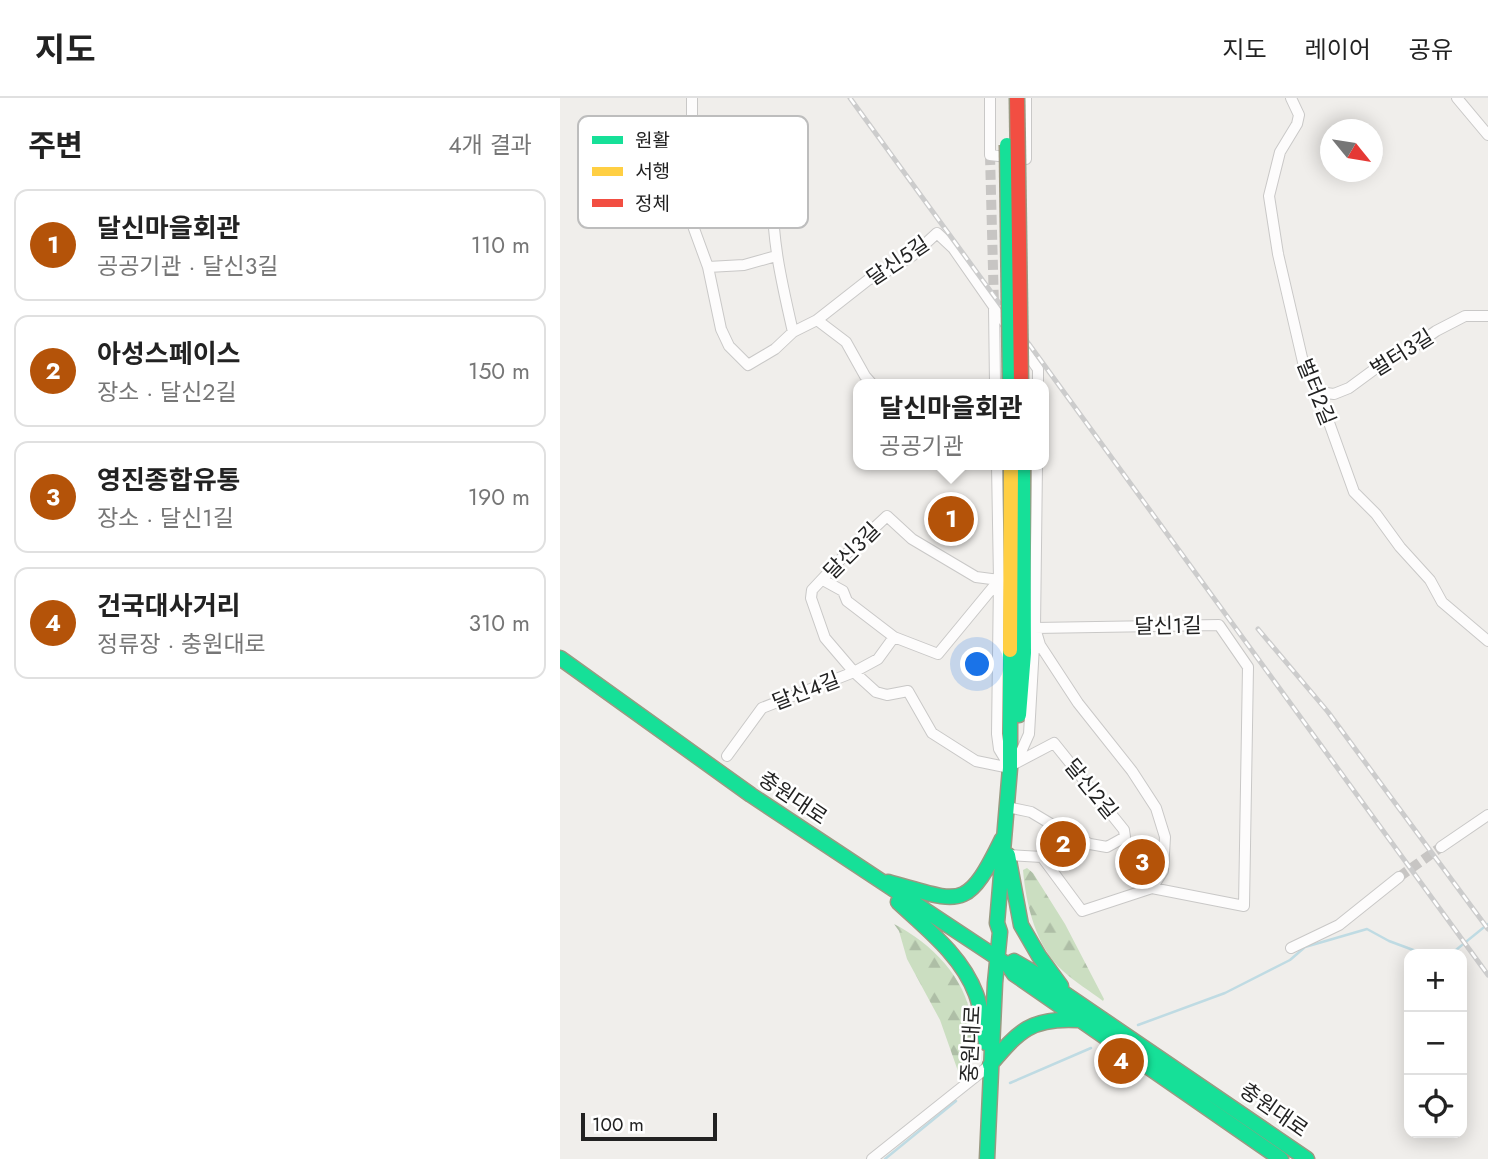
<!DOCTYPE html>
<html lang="ko">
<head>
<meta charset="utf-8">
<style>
  :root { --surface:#fff; --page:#f2f2f2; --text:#222; --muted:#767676; --line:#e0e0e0; --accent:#b45309 }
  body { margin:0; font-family:Jost,"Noto Sans KR",sans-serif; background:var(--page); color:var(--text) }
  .controls { position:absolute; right:21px; bottom:21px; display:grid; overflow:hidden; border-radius:14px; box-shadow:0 4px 18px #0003 }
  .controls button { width:63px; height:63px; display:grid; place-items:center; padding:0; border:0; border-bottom:2px solid var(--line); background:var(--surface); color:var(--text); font:35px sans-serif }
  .compass { position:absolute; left:760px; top:21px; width:63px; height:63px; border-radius:50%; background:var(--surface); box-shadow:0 4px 18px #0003; rotate:120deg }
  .scale { position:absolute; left:21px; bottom:18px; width:136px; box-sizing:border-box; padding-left:7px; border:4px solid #222; border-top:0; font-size:19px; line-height:24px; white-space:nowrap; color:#222; -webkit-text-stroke:5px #fff; paint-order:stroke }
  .you { position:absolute; left:418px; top:567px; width:24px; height:24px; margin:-18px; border:5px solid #fff; border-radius:50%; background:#1a73e8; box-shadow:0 0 0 10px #1a73e833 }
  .badge { display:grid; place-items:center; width:46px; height:46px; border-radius:50%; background:var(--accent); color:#fff; font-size:23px; font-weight:700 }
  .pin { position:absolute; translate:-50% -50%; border:4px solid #fff; box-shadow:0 2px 7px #0006 }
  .popup { position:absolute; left:293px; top:281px; width:196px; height:91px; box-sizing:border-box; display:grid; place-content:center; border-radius:14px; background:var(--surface); filter:drop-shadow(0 2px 5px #0005); font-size:23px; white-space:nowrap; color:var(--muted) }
  .popup b { font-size:26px; color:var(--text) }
  .popup::after { content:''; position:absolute; left:50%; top:100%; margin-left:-14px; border:14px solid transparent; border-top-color:var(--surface) }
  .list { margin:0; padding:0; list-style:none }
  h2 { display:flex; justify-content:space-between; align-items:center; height:91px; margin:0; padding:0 28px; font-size:30px }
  h2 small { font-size:23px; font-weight:400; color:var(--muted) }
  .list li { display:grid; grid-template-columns:46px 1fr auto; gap:21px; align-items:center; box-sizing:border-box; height:112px; margin:0 14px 14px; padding:0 14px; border:2px solid var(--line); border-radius:14px }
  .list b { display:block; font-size:26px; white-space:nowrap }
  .list p { margin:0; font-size:23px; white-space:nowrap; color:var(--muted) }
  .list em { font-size:23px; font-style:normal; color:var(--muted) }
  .icon { flex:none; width:38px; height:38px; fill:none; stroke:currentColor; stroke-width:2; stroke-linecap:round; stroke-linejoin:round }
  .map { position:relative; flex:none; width:928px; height:1061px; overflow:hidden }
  header { display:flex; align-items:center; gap:42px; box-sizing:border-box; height:98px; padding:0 35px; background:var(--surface); border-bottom:2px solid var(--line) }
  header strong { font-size:33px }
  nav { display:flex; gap:38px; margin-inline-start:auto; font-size:24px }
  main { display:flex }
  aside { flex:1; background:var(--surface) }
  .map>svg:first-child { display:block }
  .forest { fill:url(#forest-firs) }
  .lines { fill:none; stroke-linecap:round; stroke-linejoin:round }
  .stream { stroke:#bfdbe3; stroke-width:2.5 }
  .street-tunnel { stroke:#c7c5c3; stroke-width:10; stroke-dasharray:10 5; stroke-linecap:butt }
  .street-casing { stroke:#c9c8c7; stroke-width:12 }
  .fast-casing { stroke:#999a82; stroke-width:17 }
  .slow-casing { stroke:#999a82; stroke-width:17 }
  .street { stroke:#fdfcfc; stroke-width:10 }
  .fast { stroke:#16e098; stroke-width:14 }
  .slow { stroke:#ffcf43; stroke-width:14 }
  .rail-casing { stroke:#ccc; stroke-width:5 }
  .rail { stroke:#fff; stroke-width:2.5; stroke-dasharray:8; stroke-linecap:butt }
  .fast-bridge-casing { stroke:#999a82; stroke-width:17; stroke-linecap:butt }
  .jam-bridge-casing { stroke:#999a82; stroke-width:17; stroke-linecap:butt }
  .fast-bridge { stroke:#16e098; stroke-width:14 }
  .jam-bridge { stroke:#f24e42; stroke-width:14 }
  .labels { text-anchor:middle; stroke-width:5; stroke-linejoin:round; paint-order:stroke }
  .street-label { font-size:21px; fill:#222; stroke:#fff }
  .key { fill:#fff; stroke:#bdbdbd; stroke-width:2 }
  .key-label { font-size:19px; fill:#222 }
</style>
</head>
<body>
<header>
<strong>지도</strong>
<nav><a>지도</a><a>레이어</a><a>공유</a></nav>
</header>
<main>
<aside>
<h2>주변<small>4개 결과</small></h2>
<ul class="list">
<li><span class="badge">1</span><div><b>달신마을회관</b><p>공공기관 · 달신3길</p></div><em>110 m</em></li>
<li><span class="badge">2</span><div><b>아성스페이스</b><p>장소 · 달신2길</p></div><em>150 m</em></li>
<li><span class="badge">3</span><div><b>영진종합유통</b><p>장소 · 달신1길</p></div><em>190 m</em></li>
<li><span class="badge">4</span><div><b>건국대사거리</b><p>정류장 · 충원대로</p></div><em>310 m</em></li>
</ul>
</aside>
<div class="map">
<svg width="928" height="1061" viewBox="0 0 928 1061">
  <defs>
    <pattern id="forest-firs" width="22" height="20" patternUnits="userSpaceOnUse" patternTransform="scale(1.75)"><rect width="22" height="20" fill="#cbdec1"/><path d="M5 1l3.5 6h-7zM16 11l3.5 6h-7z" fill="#aebea6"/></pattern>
  </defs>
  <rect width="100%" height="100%" fill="#f0eeeb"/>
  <path class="forest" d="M467 770 473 775 505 826 544 901 543 903C530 893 515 884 503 873 476 849 466 807 463 772Z
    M334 826C389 854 435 915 399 976L380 922 347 861 339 833Z"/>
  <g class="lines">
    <path class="stream" d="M891 856 928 826
      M578 927 665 895 730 862 745 849 807 831 829 843 864 856
      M450 985 531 950
      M325 1061 396 1003"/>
    <path class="street-tunnel" d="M430 57 434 209
      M839 779 881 749"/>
    <defs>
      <path id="street" d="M132 0V40L137 62 158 69 168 78 213 91C211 140 222 186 233 234L257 222 286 244 305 278 312 286
        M430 0V57L466 61V0
        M731 0 739 17 737 26 720 54 709 98 718 156 743 264 758 294 794 394 816 416 840 449 870 482 882 504 928 543
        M897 0 928 37
        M137 62 129 117 148 169 161 231 169 248 188 267 215 251 233 234
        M148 169 184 167 216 158
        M434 209 435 286
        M257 222 308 182 326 174 352 158 377 135 393 150 448 229
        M461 247 478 271V286
        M758 294 774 296 789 290 823 265 855 248 876 233 905 218H928
        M437 367 439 482 437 636 439 651 450 669
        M263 482 283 493 287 503 334 539 378 556 439 482
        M439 482 416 479 352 441 327 418 281 461 252 492 251 500 265 540 294 574 316 594 327 597 348 593 372 635 416 663 450 670
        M167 658 202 610 294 574 318 561 334 539
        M456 665 469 636 475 530 477 367
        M452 710 471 714 496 729 530 746 547 749 565 739 564 732 494 645 456 665
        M881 749 928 717
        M448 757 482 759 522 813 592 790 603 773 605 739 596 710 572 673 518 605 480 547 475 530 659 527 688 569 684 808 592 790
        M731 850 779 827 839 779
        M312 1061 430 967"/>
      <path id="fast" d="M0 560 191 697 448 867 454 876 721 1061
        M459 617 464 555 463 367
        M448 757 461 827 479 858 501 888
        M328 784C401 804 406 815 442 741
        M338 804C367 831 402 858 416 896 422 912 423 929 426 945
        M448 867 454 863 473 874 747 1061
        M430 967C459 933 471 919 519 922
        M427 1061 435 885 440 834 437 825 450 670V552"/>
      <path id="slow" d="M450 552 451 367"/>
    </defs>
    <use href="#street" class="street-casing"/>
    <use href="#fast" class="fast-casing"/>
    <use href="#slow" class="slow-casing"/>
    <use href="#street" class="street"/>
    <use href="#fast" class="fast"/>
    <use href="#slow" class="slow"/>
    <defs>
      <path id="rail" d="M290 0 928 877
        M698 531 768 614 928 831"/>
    </defs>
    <use href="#rail" class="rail-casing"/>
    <use href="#rail" class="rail"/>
    <defs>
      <path id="fast-bridge" d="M447 47 450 286"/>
      <path id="jam-bridge" d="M457 0 461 286"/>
    </defs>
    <use href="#fast-bridge" class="fast-bridge-casing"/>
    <use href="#jam-bridge" class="jam-bridge-casing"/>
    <use href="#fast-bridge" class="fast-bridge"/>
    <use href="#jam-bridge" class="jam-bridge"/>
  </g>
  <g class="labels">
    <g class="street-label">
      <text transform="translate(338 163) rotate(-34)" y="7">달신5길</text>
      <text transform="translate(842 255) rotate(-32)" y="7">벌터3길</text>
      <text transform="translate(756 294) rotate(68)" y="7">벌터2길</text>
      <text transform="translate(292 453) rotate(-45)" y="7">달신3길</text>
      <text transform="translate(608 528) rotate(-1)" y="7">달신1길</text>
      <text transform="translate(246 593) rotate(-21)" y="7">달신4길</text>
      <text transform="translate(531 691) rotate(51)" y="7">달신2길</text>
      <text transform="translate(233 700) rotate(34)" y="7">충원대로</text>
      <text transform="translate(411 946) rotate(-87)" y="7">중원대로</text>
      <text transform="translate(714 1012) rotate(35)" y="7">충원대로</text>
    </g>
  </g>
  <rect x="18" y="18" width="230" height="112" rx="10" class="key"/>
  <rect x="32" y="38" width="31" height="8" fill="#16e098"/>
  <rect x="32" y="69" width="31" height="9" fill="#ffcf43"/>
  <rect x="32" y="101" width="31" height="8" fill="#f24e42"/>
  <g class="key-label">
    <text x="75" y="49">원활</text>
    <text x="75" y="80">서행</text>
    <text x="75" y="112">정체</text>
  </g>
</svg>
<div class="controls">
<button>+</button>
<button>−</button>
<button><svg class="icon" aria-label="locate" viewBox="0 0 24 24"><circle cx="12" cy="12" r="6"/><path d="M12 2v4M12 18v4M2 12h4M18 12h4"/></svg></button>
</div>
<svg class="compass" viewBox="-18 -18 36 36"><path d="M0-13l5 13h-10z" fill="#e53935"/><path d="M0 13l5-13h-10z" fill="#767676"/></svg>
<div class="scale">100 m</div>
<div class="you"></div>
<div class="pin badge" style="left:391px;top:421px">1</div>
<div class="popup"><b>달신마을회관</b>공공기관</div>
<div class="pin badge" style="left:503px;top:746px">2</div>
<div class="pin badge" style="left:582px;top:764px">3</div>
<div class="pin badge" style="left:561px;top:963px">4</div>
</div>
</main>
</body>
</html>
